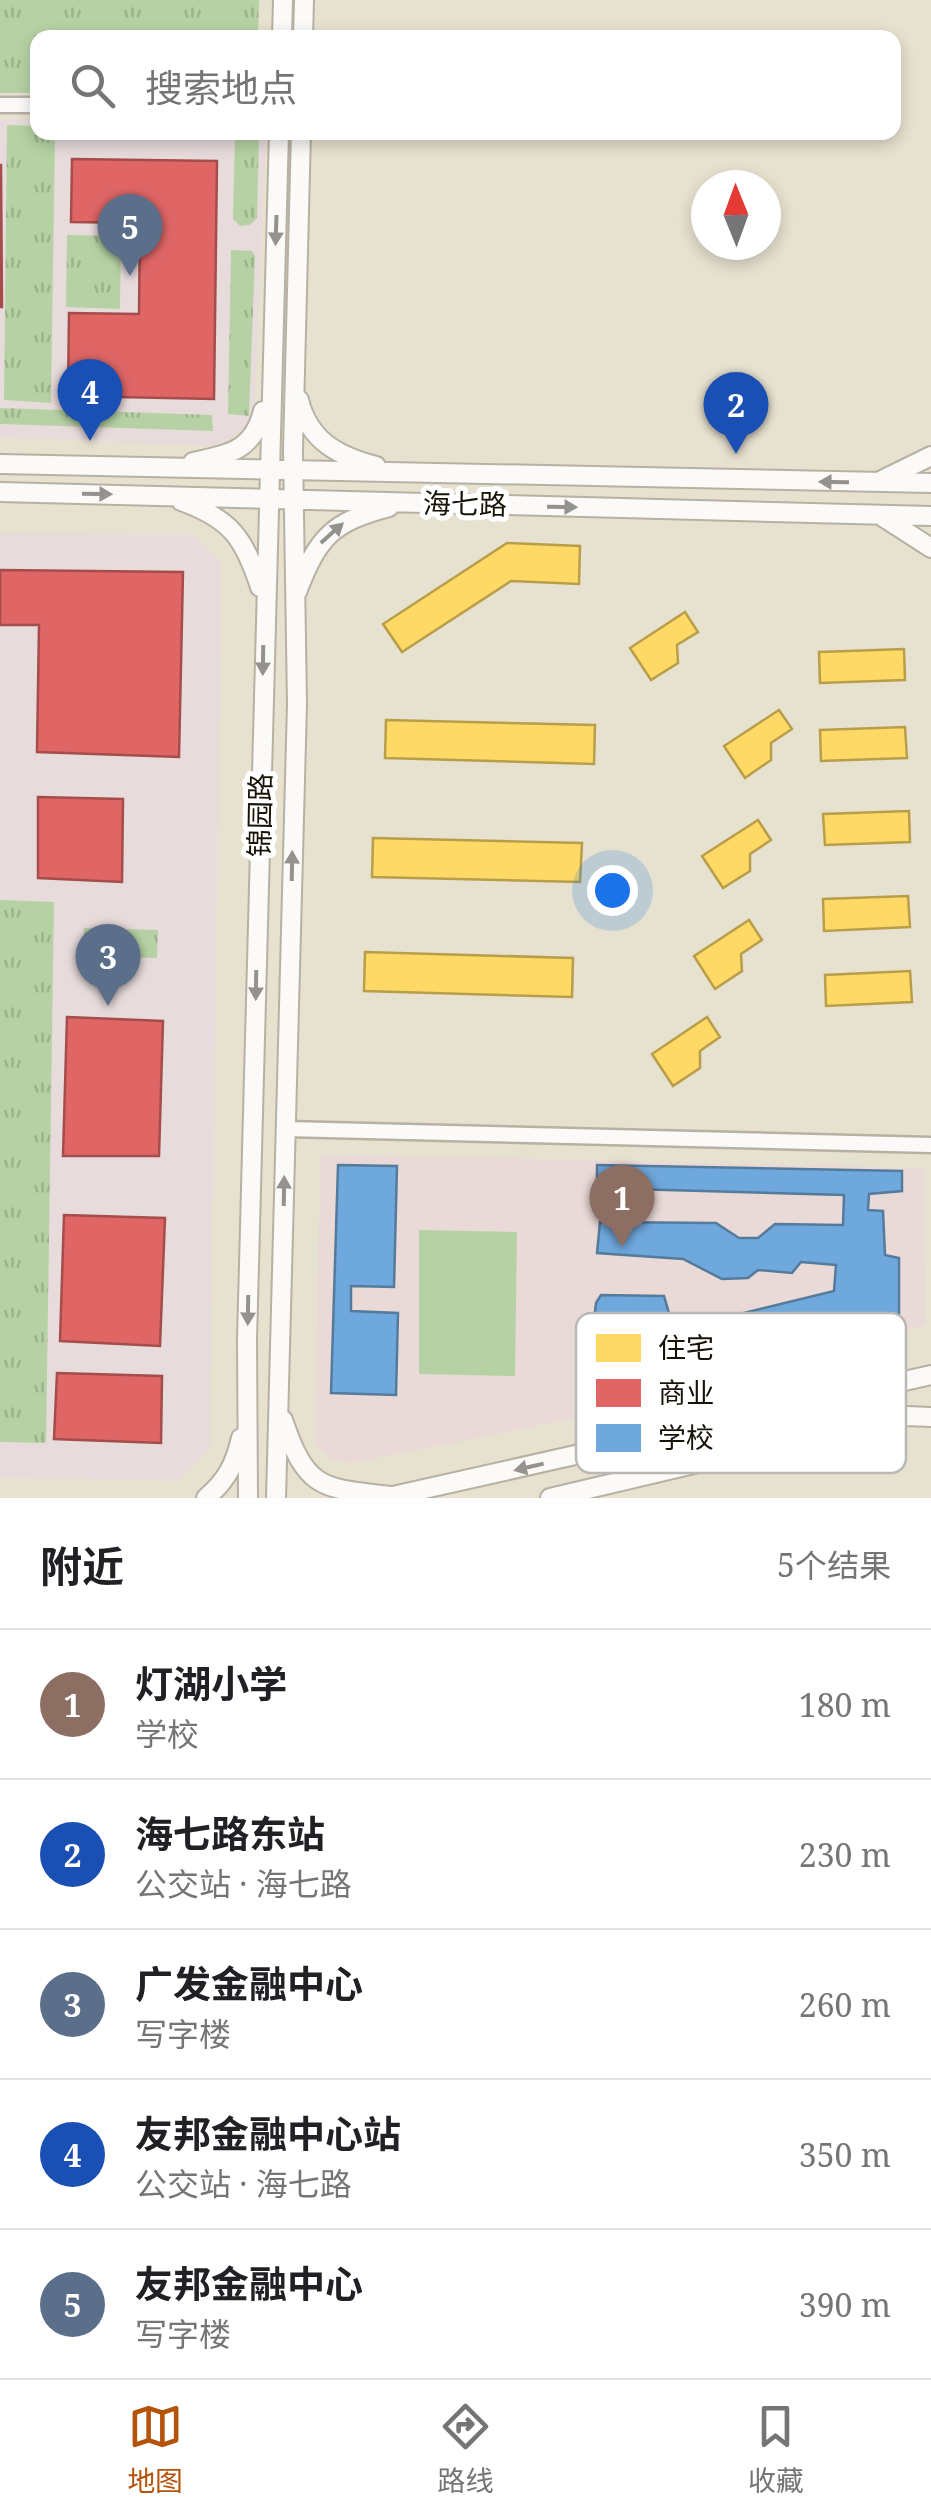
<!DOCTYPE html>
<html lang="zh">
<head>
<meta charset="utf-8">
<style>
  :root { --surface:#fff; --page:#f2f2f2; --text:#202124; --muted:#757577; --line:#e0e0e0; --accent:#b45309 }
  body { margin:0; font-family:"Noto Serif","Noto Sans SC",serif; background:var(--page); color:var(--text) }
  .compass { position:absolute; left:691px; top:170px; width:90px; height:90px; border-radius:50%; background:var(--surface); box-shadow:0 5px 15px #0003; rotate:359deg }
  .you { position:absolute; left:612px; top:890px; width:35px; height:35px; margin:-25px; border:8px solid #fff; border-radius:50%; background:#1a73e8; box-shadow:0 0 0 15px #1a73e833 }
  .badge { display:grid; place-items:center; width:65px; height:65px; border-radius:50%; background:var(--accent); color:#fff; font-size:32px; font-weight:700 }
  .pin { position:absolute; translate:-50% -82px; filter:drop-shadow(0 2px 5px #0008) }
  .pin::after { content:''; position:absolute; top:52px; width:35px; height:30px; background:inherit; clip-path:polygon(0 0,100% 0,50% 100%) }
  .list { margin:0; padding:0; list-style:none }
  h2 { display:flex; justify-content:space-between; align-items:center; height:130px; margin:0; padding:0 40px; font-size:42px }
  h2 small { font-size:32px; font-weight:400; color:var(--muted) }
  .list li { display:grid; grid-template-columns:65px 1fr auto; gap:30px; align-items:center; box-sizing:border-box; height:150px; padding:0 40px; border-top:2px solid var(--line) }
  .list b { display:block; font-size:38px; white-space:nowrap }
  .list p { margin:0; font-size:32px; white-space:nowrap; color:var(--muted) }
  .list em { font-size:32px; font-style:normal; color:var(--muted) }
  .icon { flex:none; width:55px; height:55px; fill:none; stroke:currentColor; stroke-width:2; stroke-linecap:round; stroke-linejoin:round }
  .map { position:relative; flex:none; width:931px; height:1498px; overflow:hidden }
  .search { position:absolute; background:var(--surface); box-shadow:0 5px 15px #0003; left:30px; right:30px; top:30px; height:110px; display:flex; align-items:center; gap:25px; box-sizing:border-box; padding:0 35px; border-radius:20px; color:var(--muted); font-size:38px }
  .sheet { height:880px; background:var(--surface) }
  nav { display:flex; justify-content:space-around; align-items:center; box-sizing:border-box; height:140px; border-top:2px solid var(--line); background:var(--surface); font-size:28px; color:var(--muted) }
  nav a { display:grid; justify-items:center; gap:5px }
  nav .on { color:var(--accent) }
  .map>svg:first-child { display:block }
  .commercial { fill:#e8dbdc }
  .education { fill:#eadad7 }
  .grass { fill:url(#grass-tufts) }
  .pitch { fill:#b6d2a4 }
  .homes { fill:#ffd966; stroke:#b99e4a; stroke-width:2.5 }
  .shops { fill:#e06666; stroke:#a44d4a; stroke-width:2.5 }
  .schools { fill:#6fa8dc; stroke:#557b9c; stroke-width:2.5 }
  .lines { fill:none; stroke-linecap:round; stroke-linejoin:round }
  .minor-casing { stroke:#b6b1a2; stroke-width:19 }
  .major-casing { stroke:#b6b1a2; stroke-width:22 }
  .minor { stroke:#fbfaf8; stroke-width:14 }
  .major { stroke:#fbfaf8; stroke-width:18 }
  .oneway { fill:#94928c }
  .labels { text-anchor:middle; stroke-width:10; stroke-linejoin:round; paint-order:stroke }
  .street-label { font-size:28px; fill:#171307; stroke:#fff }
  .key { fill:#fff; stroke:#b9b8b5; stroke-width:2.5 }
  .key-label { font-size:28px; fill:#171307 }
</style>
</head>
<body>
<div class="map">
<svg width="931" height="1498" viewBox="0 0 931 1498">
  <defs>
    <pattern id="grass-tufts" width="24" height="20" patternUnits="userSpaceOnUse" patternTransform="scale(2.5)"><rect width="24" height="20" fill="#b6d2a4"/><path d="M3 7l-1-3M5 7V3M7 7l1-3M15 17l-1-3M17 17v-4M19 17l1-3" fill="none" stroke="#9cb38c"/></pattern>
  </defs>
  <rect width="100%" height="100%" fill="#e7e1cf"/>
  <path class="commercial" d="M0 119H37L38 132 266 133 254 419 220 446 0 437Z
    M0 533 192 535 221 563 210 1448 176 1481 0 1477Z"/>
  <path class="education" d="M320 1154 924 1168 926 1325 576 1418 351 1463 330 1459 315 1446Z"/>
  <path class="grass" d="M0 0H259L258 37 38 38 37 93H0Z
    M7 125 37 126 38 132 55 133 51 403 4 400Z
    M235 133H259L257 218 250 225 240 226 233 219Z
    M67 235 121 236 120 309 66 307Z
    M231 250 252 251 255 256 249 416 228 414Z
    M0 408 212 415 213 431 0 424Z
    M0 900 54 902 46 1443 0 1442Z
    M84 928 158 930 157 958 82 956Z"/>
  <path class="pitch" d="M419 1230 517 1232 515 1376 419 1374Z"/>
  <path class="homes" d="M507 543 580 546 579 584 511 581 402 652 383 624Z
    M685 612 698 632 677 645 678 663 651 680 630 648Z
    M904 649 905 680 820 683 819 652Z
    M779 710 792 729 771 743V760L745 778 724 746Z
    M386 720 595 725 594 764 385 758Z
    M905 727 907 758 821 761 820 730Z
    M909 811 910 842 825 845 823 814Z
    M758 820 771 840 750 854V871L723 888 702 856Z
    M373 838 582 843 580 882 372 877Z
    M908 896 910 927 824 931 823 899Z
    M749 920 762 940 741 954 742 971 715 989 694 956Z
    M365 952 573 958 572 997 364 991Z
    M910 971 912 1002 826 1006 825 975Z
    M707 1017 720 1037 700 1051V1068L673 1086 652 1054Z"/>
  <path class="shops" d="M72 159 217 161 214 399 68 396 69 313 139 314 140 223 71 222Z
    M0 165H1L2 307H0Z
    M0 570 183 572 179 757 37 752 39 625H0Z
    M38 797 123 799 122 882 38 878Z
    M67 1017 163 1021 159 1156H63Z
    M64 1215 165 1218 160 1346 60 1341Z
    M57 1373 162 1376 161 1443 54 1439Z"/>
  <path class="schools" d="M338 1165 397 1166 394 1287 351 1286V1311L398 1313 396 1395 331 1393Z
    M597 1165 902 1171V1191L869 1194 868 1210 883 1211 885 1255 899 1258V1314L847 1318 841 1328 626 1376 605 1386 587 1380 596 1303 601 1295 664 1296 674 1330 834 1291 836 1265 801 1262 792 1273 758 1270 748 1278 722 1279 683 1259 597 1253 600 1222 716 1223 739 1238H758L775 1224 843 1225 844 1195 597 1188Z"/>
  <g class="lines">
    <defs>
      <path id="minor" d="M0 105H38
        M286 1129 931 1145"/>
      <path id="major" d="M282 38 283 0
        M303 38 304 0
        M299 400C309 441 338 456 376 466
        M193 462C229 454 253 451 263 411
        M0 464 931 483
        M882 480 931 456
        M0 492 931 516
        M181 501C231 519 244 538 260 587
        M883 517 931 548
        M297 592C318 537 332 522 389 507
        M283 1420C307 1491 322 1488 392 1496
        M206 1498C227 1480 235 1464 241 1438
        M248 1498 247 1340 279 132
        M276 1498 297 704 293 450 301 132
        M384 1498 931 1375
        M550 1498 863 1424 907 1416 931 1417"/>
    </defs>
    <use href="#minor" class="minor-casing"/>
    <use href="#major" class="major-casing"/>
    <use href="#minor" class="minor"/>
    <use href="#major" class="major"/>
  </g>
  <defs><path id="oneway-solid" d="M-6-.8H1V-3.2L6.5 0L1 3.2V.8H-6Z" transform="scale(2.5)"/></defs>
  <g class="oneway">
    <use href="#oneway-solid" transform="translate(276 230) rotate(92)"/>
    <use href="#oneway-solid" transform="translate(834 482) rotate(-179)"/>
    <use href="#oneway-solid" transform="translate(97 494) rotate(1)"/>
    <use href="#oneway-solid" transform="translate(562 507) rotate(1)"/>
    <use href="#oneway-solid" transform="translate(332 533) rotate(-42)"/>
    <use href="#oneway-solid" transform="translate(263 660) rotate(91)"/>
    <use href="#oneway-solid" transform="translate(292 866) rotate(-89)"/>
    <use href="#oneway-solid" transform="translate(256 985) rotate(91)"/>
    <use href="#oneway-solid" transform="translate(284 1191) rotate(-89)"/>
    <use href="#oneway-solid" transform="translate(248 1310) rotate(91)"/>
    <use href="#oneway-solid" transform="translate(529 1467) rotate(167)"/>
  </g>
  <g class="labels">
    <g class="street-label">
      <text transform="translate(465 504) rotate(1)" y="10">海七路</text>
      <text transform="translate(260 815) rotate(-89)" y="10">锦园路</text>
    </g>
  </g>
  <rect x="576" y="1313" width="330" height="160" rx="15" class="key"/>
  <rect x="596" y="1334" width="45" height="28" fill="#ffd966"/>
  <rect x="596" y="1379" width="45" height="28" fill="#e06666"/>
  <rect x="596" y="1424" width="45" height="28" fill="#6fa8dc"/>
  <g class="key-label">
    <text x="658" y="1358">住宅</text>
    <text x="658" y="1403">商业</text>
    <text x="658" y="1448">学校</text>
  </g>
</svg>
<svg class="compass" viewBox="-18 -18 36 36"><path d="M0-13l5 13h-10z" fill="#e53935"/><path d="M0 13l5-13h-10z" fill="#757577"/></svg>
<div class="you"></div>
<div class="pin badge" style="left:622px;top:1247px;background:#8d6e63">1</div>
<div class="pin badge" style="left:736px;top:454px;background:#1a4fb4">2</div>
<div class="pin badge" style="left:108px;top:1006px;background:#5c6f8a">3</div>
<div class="pin badge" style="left:90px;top:441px;background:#1a4fb4">4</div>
<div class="pin badge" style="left:130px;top:276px;background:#5c6f8a">5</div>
<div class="search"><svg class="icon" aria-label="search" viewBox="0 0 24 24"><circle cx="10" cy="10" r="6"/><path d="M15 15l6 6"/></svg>搜索地点</div>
</div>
<section class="sheet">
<h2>附近<small>5个结果</small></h2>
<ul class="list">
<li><span class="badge" style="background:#8d6e63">1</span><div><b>灯湖小学</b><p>学校</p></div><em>180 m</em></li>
<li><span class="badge" style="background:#1a4fb4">2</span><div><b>海七路东站</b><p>公交站 · 海七路</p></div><em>230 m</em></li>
<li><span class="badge" style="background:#5c6f8a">3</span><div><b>广发金融中心</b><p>写字楼</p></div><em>260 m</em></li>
<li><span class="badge" style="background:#1a4fb4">4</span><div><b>友邦金融中心站</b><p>公交站 · 海七路</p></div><em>350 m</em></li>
<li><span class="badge" style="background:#5c6f8a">5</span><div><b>友邦金融中心</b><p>写字楼</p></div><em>390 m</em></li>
</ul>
</section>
<nav>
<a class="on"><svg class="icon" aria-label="map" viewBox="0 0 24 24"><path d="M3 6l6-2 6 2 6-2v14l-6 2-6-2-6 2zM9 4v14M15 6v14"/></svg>地图</a>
<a><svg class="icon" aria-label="directions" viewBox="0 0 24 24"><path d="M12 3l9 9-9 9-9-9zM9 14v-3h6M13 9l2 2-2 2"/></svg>路线</a>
<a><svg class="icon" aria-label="saved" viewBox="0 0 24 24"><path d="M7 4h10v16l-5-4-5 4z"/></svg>收藏</a>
</nav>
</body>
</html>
